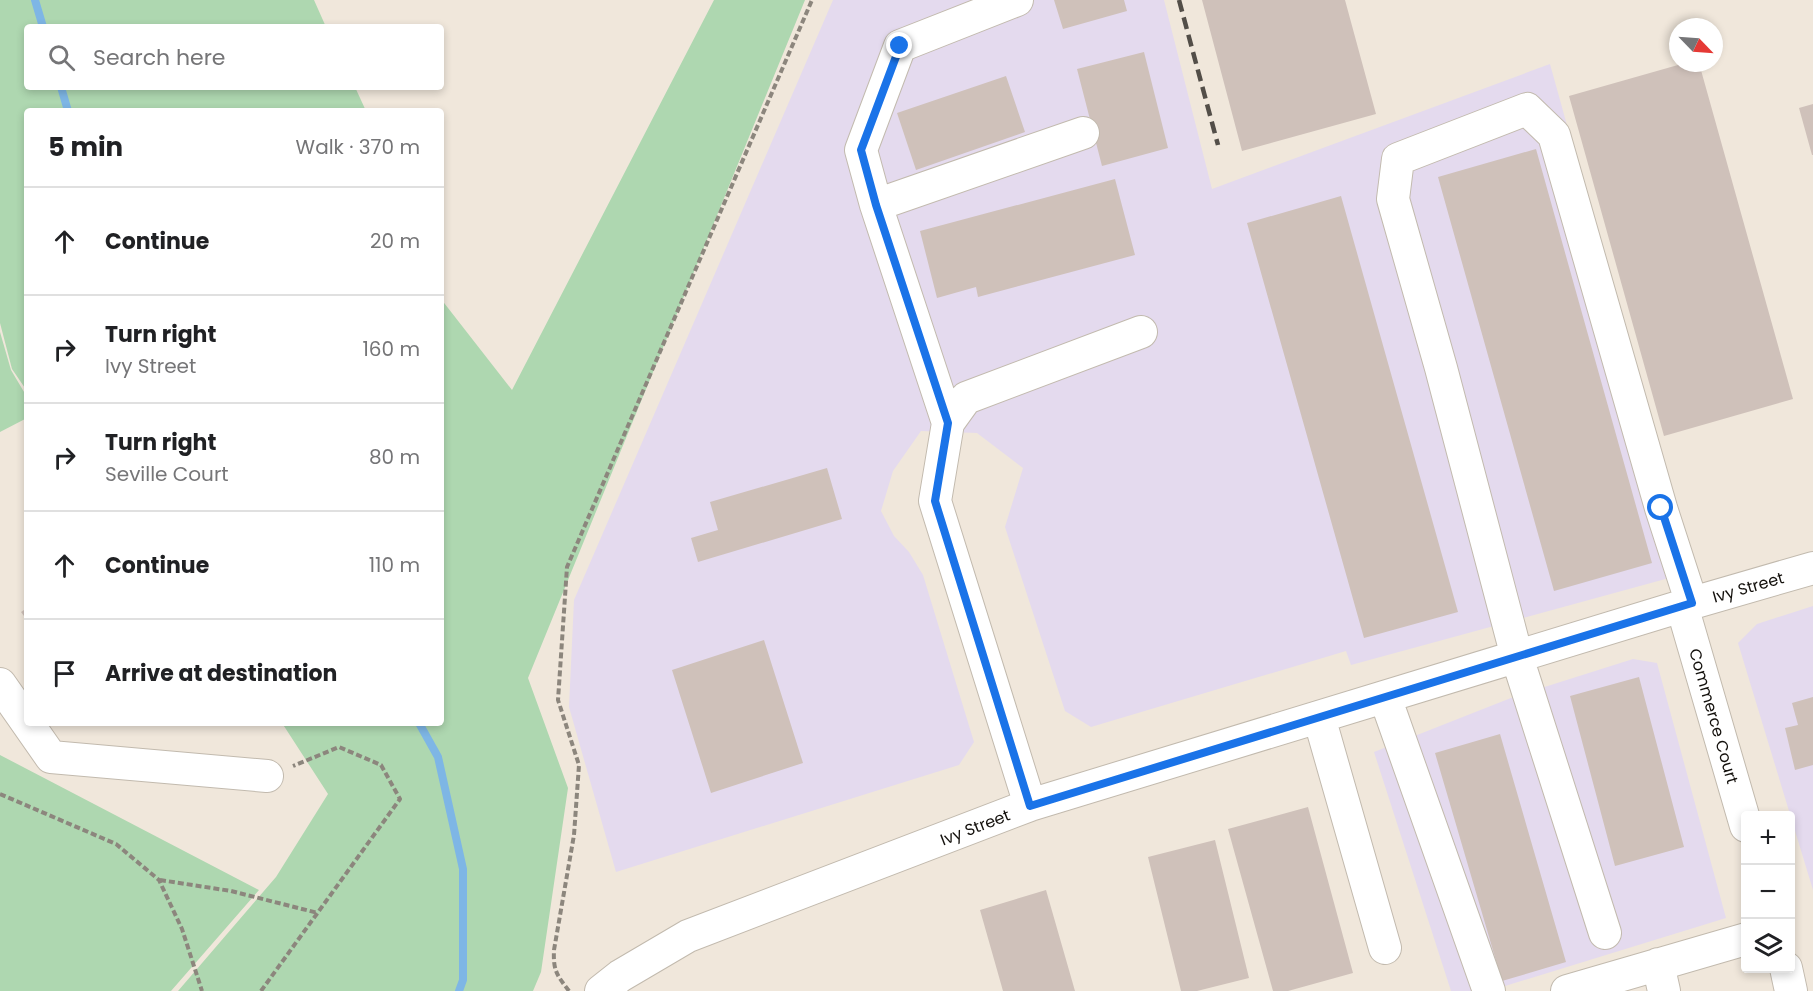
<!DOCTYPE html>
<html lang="en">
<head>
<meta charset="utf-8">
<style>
  :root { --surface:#fff; --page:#f6f6f6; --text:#202124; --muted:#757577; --line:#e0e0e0 }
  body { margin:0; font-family:Poppins,sans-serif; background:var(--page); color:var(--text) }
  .controls { position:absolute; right:18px; bottom:18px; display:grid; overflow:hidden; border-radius:6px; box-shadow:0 3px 9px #0003 }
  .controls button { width:54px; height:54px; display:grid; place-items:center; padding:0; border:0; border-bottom:2px solid var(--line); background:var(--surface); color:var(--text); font:30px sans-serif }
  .compass { position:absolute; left:1669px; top:18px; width:54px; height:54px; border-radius:50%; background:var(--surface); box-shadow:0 3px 9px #0003; rotate:115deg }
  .stop { position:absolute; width:18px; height:18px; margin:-14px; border:4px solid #1a73e8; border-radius:50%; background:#fff }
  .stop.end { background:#1a73e8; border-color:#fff; box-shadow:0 2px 6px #0008 }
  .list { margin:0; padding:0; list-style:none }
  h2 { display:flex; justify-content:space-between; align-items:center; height:78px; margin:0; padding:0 24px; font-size:26px }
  h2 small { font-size:20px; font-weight:400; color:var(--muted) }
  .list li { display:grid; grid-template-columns:39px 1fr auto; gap:18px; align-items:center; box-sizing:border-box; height:108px; padding:0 24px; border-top:2px solid var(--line) }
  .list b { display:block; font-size:22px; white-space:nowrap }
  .list p { margin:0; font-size:20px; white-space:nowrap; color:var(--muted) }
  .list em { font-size:20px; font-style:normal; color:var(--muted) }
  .icon { flex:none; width:33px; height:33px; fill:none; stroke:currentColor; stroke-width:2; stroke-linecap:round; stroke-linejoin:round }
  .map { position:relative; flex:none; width:1813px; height:991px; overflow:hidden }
  .search { position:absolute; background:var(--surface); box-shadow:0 3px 9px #0003; left:24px; top:24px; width:420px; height:66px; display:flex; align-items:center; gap:15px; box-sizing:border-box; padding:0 21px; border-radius:6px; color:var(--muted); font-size:22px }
  .panel { position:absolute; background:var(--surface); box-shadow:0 3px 9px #0003; left:24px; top:108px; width:420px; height:618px; border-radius:6px }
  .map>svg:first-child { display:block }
  .commercial { fill:#e4daee }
  .green { fill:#aed7b0 }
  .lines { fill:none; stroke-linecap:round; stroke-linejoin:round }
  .stream { stroke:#7eb6e5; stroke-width:8 }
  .building { fill:#cfc1ba }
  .minor-casing { stroke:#c2baae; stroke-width:34 }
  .path { stroke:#8c867d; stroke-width:4; stroke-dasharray:6 3; stroke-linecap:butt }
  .minor { stroke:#fff; stroke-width:32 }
  .rail { stroke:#534e48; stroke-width:4.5; stroke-dasharray:12 6; stroke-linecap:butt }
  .route { stroke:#1a73e8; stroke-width:8 }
  .labels { text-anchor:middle; stroke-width:4.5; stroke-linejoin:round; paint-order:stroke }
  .street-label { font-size:16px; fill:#13100c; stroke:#fff }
</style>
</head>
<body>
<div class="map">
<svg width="1813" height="991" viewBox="0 0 1813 991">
  <rect width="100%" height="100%" fill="#f0e7db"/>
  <path class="commercial" d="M833 0H1164L1212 189 1550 64 1691 572 1351 665 1346 651 1091 727 1065 711 1005 527 1023 468 977 433 921 431 893 471 881 511 894 536 909 552 923 575 974 742 959 765 616 872 569 707 574 600Z
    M1813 606V890L1738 643 1757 624Z
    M1633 659 1657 663 1726 918 1489 991H1451L1374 752 1516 696Z"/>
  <path class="green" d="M0 0H314L326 27H27V87H355L366 111H27V391L12 369 0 323Z
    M714 0H805L528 678 568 788 541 972 533 991H178L276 877 328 794 282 723H441V299L512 390Z
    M0 332 11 370 27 397V418L0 432Z
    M0 755 259 890 171 991H0Z"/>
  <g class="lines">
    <path class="stream" d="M35 0 43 27
      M61 87 68 111
      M419 723 438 757 463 869V980L459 991"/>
  </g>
  <path class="building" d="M1054 0H1124L1127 11 1063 29Z
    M1202 0H1345L1376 114 1242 151Z
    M1144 52 1168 148 1102 166 1077 69Z
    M1685 63H1699L1793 399 1664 436 1569 96Z
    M1006 76 1025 132 916 170 897 113Z
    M1813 104V155H1812L1799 108Z
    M1536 149 1652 563 1554 591 1438 177Z
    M1115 179 1135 255 978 297 976 287 937 298 920 231Z
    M1341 196 1458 612 1364 638 1247 223Z
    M827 468 842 519 698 562 691 538 718 530 710 502Z
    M27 608V620L21 612Z
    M764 640 803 763 711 793 672 670Z
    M1639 677 1684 847 1615 866 1570 696Z
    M1813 697V765L1795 770 1785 728 1798 725 1792 703Z
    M1500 734 1566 962 1502 981 1435 753Z
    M1308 807 1353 973 1288 991H1273L1228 829Z
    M1215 840 1249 978 1197 991H1181L1148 857Z
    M1046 890 1075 991H1003L980 910Z"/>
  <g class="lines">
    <defs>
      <path id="minor" d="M876 205 1083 133
        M948 423 876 205 861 150 900 46 1017 0
        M1682 606 1746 826
        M0 684 51 757 267 776
        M1385 697 1489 991
        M1319 717 1385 948
        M1030 805 935 501 948 423 966 398 1141 332
        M1605 933 1517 657 1441 368 1393 199 1398 159 1527 109 1554 135 1661 508 1692 604
        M1658 964 1664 991
        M1786 968 1791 991
        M601 991 620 976 688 936 1030 805 1682 606 1813 568
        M1567 991 1746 939"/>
    </defs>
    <use href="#minor" class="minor-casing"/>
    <path class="path" d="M0 794 116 844 159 880 182 929 202 991
      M160 880 231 891 318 913
      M261 991 400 799 381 765 339 747 293 766
      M569 991C557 975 553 971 554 950L574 835 579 765 558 700 567 567 812 0"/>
    <use href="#minor" class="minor"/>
    <path class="rail" d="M1179 0 1218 145"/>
  </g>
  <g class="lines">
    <path class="route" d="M900 46 861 150 876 205 948 423 935 501 1030 806 1692 603 1661 508"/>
  </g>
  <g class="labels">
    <g class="street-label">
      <text transform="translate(1748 587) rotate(-16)" y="6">Ivy Street</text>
      <text transform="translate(1714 716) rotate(74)" y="6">Commerce Court</text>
      <text transform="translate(975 827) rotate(-21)" y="6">Ivy Street</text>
    </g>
  </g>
</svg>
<div class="controls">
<button>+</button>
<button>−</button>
<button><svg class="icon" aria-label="layers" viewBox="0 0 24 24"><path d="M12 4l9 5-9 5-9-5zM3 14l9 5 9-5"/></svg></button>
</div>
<svg class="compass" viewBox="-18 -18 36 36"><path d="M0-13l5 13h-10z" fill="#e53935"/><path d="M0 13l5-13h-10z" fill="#757577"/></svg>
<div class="stop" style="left:1661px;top:508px"></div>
<div class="stop end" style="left:900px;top:46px"></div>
<div class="search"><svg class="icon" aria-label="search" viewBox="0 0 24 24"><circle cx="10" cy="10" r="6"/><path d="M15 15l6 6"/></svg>Search here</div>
<section class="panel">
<h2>5 min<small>Walk · 370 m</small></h2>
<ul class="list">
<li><svg class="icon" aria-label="ahead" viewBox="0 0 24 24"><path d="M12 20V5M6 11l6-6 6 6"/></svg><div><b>Continue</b></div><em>20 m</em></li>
<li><svg class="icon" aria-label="right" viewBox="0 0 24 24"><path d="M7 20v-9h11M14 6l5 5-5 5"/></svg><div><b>Turn right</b><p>Ivy Street</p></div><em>160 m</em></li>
<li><svg class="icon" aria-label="right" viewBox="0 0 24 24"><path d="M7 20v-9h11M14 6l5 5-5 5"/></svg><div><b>Turn right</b><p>Seville Court</p></div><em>80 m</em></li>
<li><svg class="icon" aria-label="ahead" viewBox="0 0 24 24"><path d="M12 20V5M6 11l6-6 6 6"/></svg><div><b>Continue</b></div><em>110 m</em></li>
<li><svg class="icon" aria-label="arrive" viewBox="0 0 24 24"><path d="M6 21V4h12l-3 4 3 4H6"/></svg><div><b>Arrive at destination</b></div></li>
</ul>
</section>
</div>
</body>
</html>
